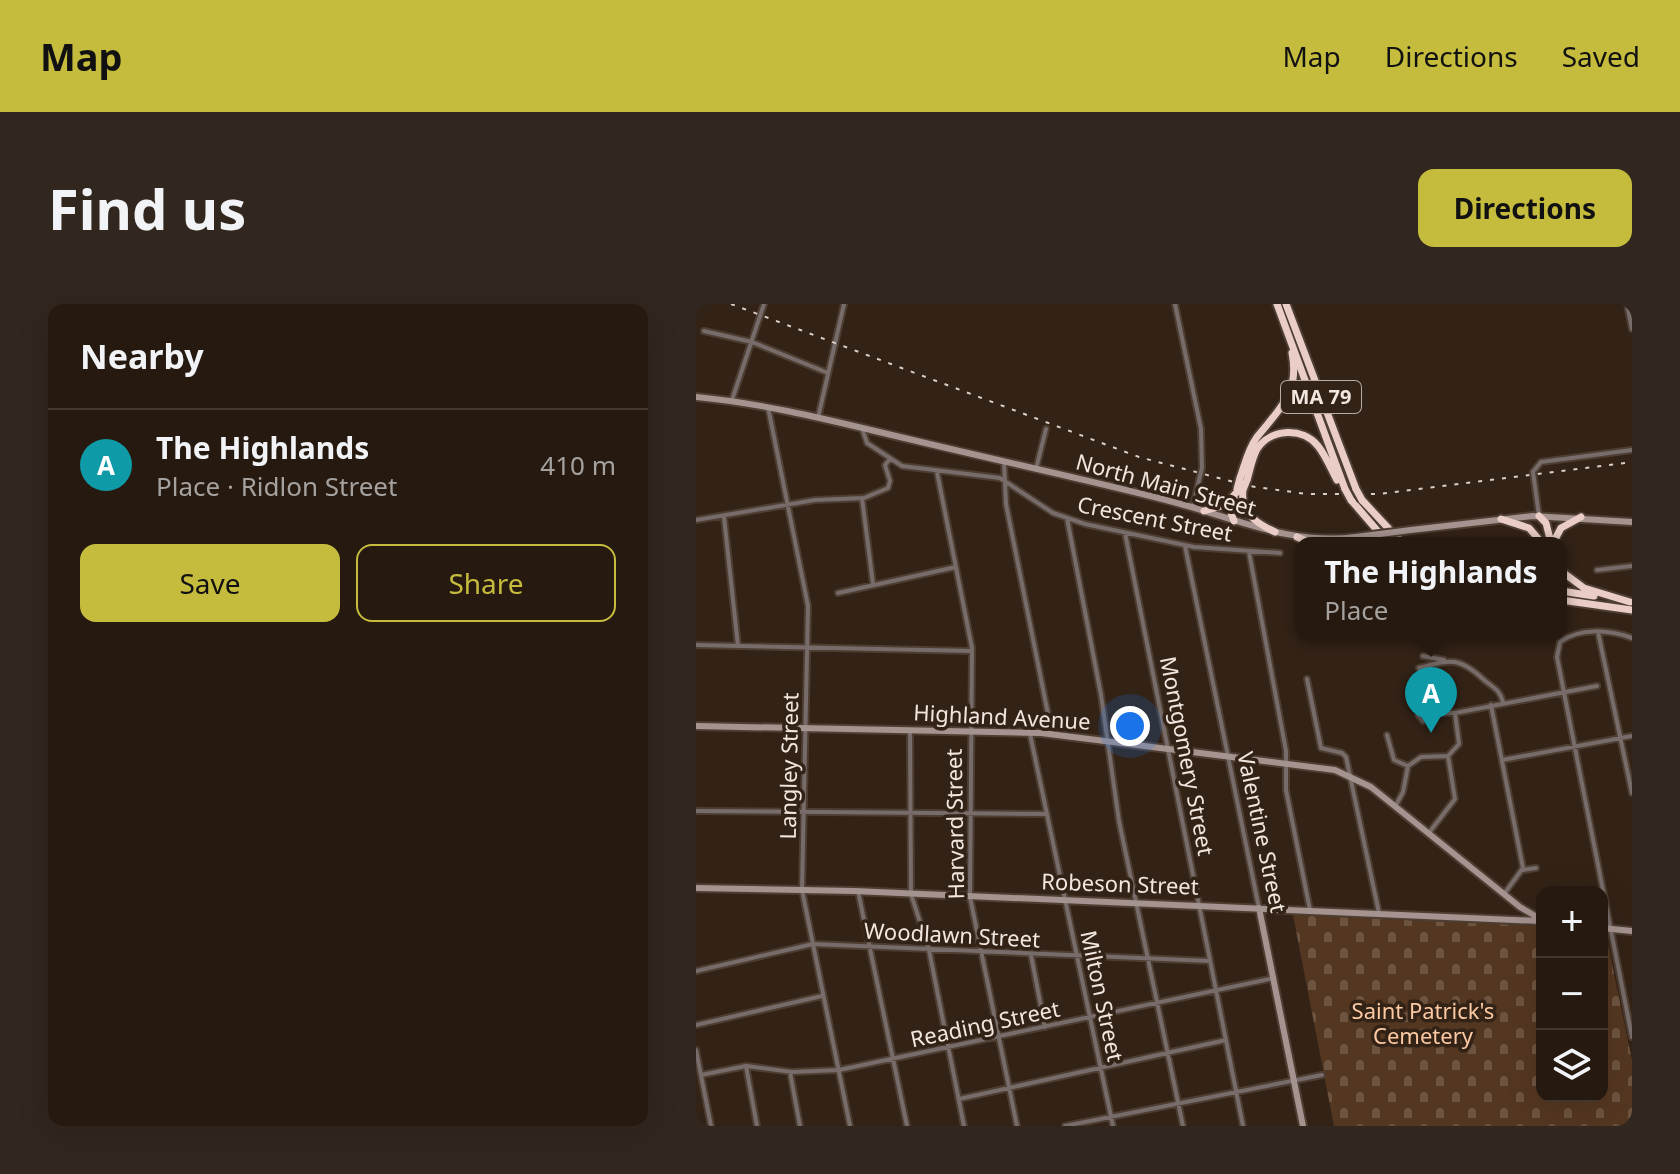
<!DOCTYPE html>
<html lang="en">
<head>
<meta charset="utf-8">
<style>
  :root { --surface:#261a10; --page:#32271e; --text:#f1f3f6; --muted:#a4a19f; --line:#423830; --accent:#c5bc3d }
  body { margin:0; font-family:"Noto Sans",sans-serif; background:var(--page); color:var(--text) }
  .controls { position:absolute; right:24px; bottom:24px; display:grid; overflow:hidden; border-radius:16px; box-shadow:0 8px 32px #0002 }
  .controls button { width:72px; height:72px; display:grid; place-items:center; padding:0; border:0; border-bottom:2px solid var(--line); background:var(--surface); color:var(--text); font:40px sans-serif }
  .you { position:absolute; left:434px; top:422px; width:28px; height:28px; margin:-20px; border:6px solid #fff; border-radius:50%; background:#1a73e8; box-shadow:0 0 0 12px #1a73e833 }
  .badge { display:grid; place-items:center; width:52px; height:52px; border-radius:50%; background:var(--accent); color:#fff; font-size:26px; font-weight:700 }
  .pin { position:absolute; translate:-50% -66px; filter:drop-shadow(0 2px 4px #0008) }
  .pin::after { content:''; position:absolute; top:42px; width:28px; height:24px; background:inherit; clip-path:polygon(0 0,100% 0,50% 100%) }
  .popup { position:absolute; left:599px; top:233px; width:272px; height:104px; box-sizing:border-box; display:grid; place-content:center; border-radius:16px; background:var(--surface); filter:drop-shadow(0 2px 6px #0005); font-size:26px; white-space:nowrap; color:var(--muted) }
  .popup b { font-size:30px; color:var(--text) }
  .popup::after { content:''; position:absolute; left:50%; top:100%; margin-left:-16px; border:16px solid transparent; border-top-color:var(--surface) }
  .list { margin:0; padding:0; list-style:none }
  h2 { display:flex; justify-content:space-between; align-items:center; height:104px; margin:0; padding:0 32px; font-size:34px }
  h2 small { font-size:26px; font-weight:400; color:var(--muted) }
  .list li { display:grid; grid-template-columns:52px 1fr auto; gap:24px; align-items:center; box-sizing:border-box; height:112px; padding:0 32px; border-top:2px solid var(--line) }
  .list b { display:block; font-size:30px; white-space:nowrap }
  .list p { margin:0; font-size:26px; white-space:nowrap; color:var(--muted) }
  .list em { font-size:26px; font-style:normal; color:var(--muted) }
  .actions { display:flex; gap:16px; padding:24px 32px }
  .actions a { flex:1; padding:18px 0; border:2px solid var(--accent); border-radius:16px; text-align:center; font-size:28px; color:var(--accent) }
  .actions .main { background:var(--accent); color:#111 }
  .icon { flex:none; width:44px; height:44px; fill:none; stroke:currentColor; stroke-width:2; stroke-linecap:round; stroke-linejoin:round }
  .map { position:relative; flex:none; width:936px; height:822px; overflow:hidden; border-radius:16px }
  header { display:flex; align-items:center; gap:48px; box-sizing:border-box; height:112px; padding:0 40px; background:var(--accent); color:#111 }
  header strong { font-size:38px }
  nav { display:flex; gap:44px; margin-inline-start:auto; font-size:28px }
  .intro { display:flex; align-items:center; justify-content:space-between; box-sizing:border-box; height:192px; padding:0 48px }
  h1 { margin:0; font-size:56px }
  .button { padding:20px 36px; border-radius:16px; background:var(--accent); color:#111; font-size:28px; font-weight:700 }
  main { display:flex; gap:48px; padding:0 48px }
  aside { flex:1; background:var(--surface); border-radius:16px; box-shadow:0 8px 32px #0002 }
  .map>svg:first-child { display:block }
  .cemetery { fill:url(#cemetery-stones) }
  .lines { fill:none; stroke-linecap:round; stroke-linejoin:round }
  .street-casing { stroke:#4e3e32; stroke-width:8 }
  .secondary-casing { stroke:#4e3e32; stroke-width:10 }
  .highway-casing { stroke:#4e3e32; stroke-width:11 }
  .street { stroke:#776c69; stroke-width:4 }
  .secondary { stroke:#a5938f; stroke-width:6 }
  .highway { stroke:#e9cdc6; stroke-width:7 }
  .rail { stroke:#dcd0c8; stroke-width:2; stroke-dasharray:4 8; stroke-linecap:butt }
  .street-bridge-casing { stroke:#4e3e32; stroke-width:8; stroke-linecap:butt }
  .secondary-bridge-casing { stroke:#4e3e32; stroke-width:10; stroke-linecap:butt }
  .highway-bridge-casing { stroke:#4e3e32; stroke-width:11; stroke-linecap:butt }
  .street-bridge { stroke:#776c69; stroke-width:4 }
  .secondary-bridge { stroke:#a5938f; stroke-width:6 }
  .highway-bridge { stroke:#e9cdc6; stroke-width:7 }
  .labels { text-anchor:middle; stroke-width:7; stroke-linejoin:round; paint-order:stroke }
  .shield { fill:#332216; stroke:#b9aca3; stroke-width:2 }
  .shield-label { font-size:20px; font-weight:bold; fill:#f2e7df }
  .street-label { font-size:22px; fill:#f2e7df; stroke:#332216 }
  .park-label { font-size:22px; fill:#fcc9a3; stroke:#332216 }
</style>
</head>
<body>
<header>
<strong>Map</strong>
<nav><a>Map</a><a>Directions</a><a>Saved</a></nav>
</header>
<div class="intro"><h1>Find us</h1><a class="button">Directions</a></div>
<main>
<aside>
<h2>Nearby<small></small></h2>
<ul class="list">
<li><span class="badge" style="background:#0f9aa8">A</span><div><b>The Highlands</b><p>Place · Ridlon Street</p></div><em>410 m</em></li>
</ul>
<div class="actions"><a class="main">Save</a><a>Share</a></div>
</aside>
<div class="map">
<svg width="936" height="822" viewBox="0 0 936 822">
  <defs>
    <pattern id="cemetery-stones" width="16" height="16" patternUnits="userSpaceOnUse" patternTransform="scale(2)"><rect width="16" height="16" fill="#543721"/><path d="M2 7V4a2 2 0 0 1 4 0v3zM10 15v-3a2 2 0 0 1 4 0v3z" fill="#6d5441"/></pattern>
  </defs>
  <rect width="100%" height="100%" fill="#332216"/>
  <path class="cemetery" d="M597 611 846 622V792H906V630L910 631 936 756V822H638Z"/>
  <g class="lines">
    <defs>
      <path id="street" d="M479 0 505 125 506 164
        M931 0 936 25
        M8 27 56 38 132 69
        M36 96 68 0
        M72 103 112 302 106 586 154 822
        M122 114 148 0
        M166 124 171 139 206 162 304 174 357 209 389 220 498 243 584 249
        M308 158 310 200 356 430
        M340 165 350 125
        M241 168 276 344 274 593 321 822
        M837 168 845 158 936 146
        M838 175 843 212
        M166 194 177 280
        M497 203 503 176
        M28 213 42 342
        M371 214 405 391 423 517 487 822
        M0 216 119 196 168 194 192 184 194 177 189 161 194 155
        M429 229 547 822
        M489 242 563 604
        M553 248 590 447V486L614 606
        M901 266 936 262
        M142 289 260 263
        M902 328 936 489
        M936 334C914 326 884 323 864 338L861 353 936 733
        M0 341 276 347
        M727 352 748 356
        M723 364C754 356 762 352 787 375 797 384 803 384 807 398
        M611 375 625 444 646 449 650 453 683 609
        M795 401 827 564 808 590
        M725 405 738 409 727 417 722 411Z
        M738 409H759L901 382
        M214 427 215 590 233 646 268 822
        M334 430 417 822
        M691 431 698 456 712 462
        M806 456 936 432
        M700 501 707 488 712 462 725 453 752 452
        M0 507 350 510
        M732 530 759 495 752 452 763 440 759 409
        M827 566 840 564
        M162 587 211 822
        M335 651 349 723
        M0 667 117 640 514 657
        M0 721 126 692
        M0 746 15 822
        M50 762 61 822
        M94 768 104 822
        M5 771 50 762 96 768 143 766 578 674
        M263 795 530 736
        M369 822 626 771"/>
      <path id="secondary" d="M0 93C75 100 148 120 221 137 304 157 388 175 470 196 534 212 593 242 660 233
        M715 226 837 212 936 218
        M0 422 345 429 639 466 675 483 824 603 846 616
        M0 584 158 587 844 617
        M563 604 607 822
        M906 624 936 627"/>
      <path id="highway" d="M581 0 649 185
        M590 0 660 185
        M544 174C549 160 552 145 561 133 584 104 604 89 596 49
        M551 176C554 166 556 154 561 145 575 124 607 123 622 142 630 152 635 165 641 176
        M547 186C544 209 560 219 579 228
        M655 196 692 239
        M666 196 706 239
        M508 207 529 201 540 189
        M843 212 850 219 855 239
        M805 215 833 224 846 239
        M538 217 535 209 538 194
        M601 233 615 239
        M857 239 865 224 885 213
        M865 267 888 284 934 298
        M865 287 898 292
        M865 296 936 306"/>
    </defs>
    <use href="#street" class="street-casing"/>
    <use href="#secondary" class="secondary-casing"/>
    <use href="#highway" class="highway-casing"/>
    <use href="#street" class="street"/>
    <use href="#secondary" class="secondary"/>
    <use href="#highway" class="highway"/>
    <path class="rail" d="M35 0 443 153 553 182 611 190H683L936 158"/>
    <defs>
      <path id="street-bridge" d="M837 168 838 175
        M503 176 506 164"/>
      <path id="secondary-bridge" d="M660 233 715 226"/>
      <path id="highway-bridge" d="M541 185 544 174
        M649 185 655 196
        M660 185 666 196
        M547 186 551 176"/>
    </defs>
    <use href="#street-bridge" class="street-bridge-casing"/>
    <use href="#secondary-bridge" class="secondary-bridge-casing"/>
    <use href="#highway-bridge" class="highway-bridge-casing"/>
    <use href="#street-bridge" class="street-bridge"/>
    <use href="#secondary-bridge" class="secondary-bridge"/>
    <use href="#highway-bridge" class="highway-bridge"/>
  </g>
  <g class="labels">
    <rect class="shield" x="585" y="77" width="80" height="32" rx="6"/>
    <g class="shield-label">
      <text x="625" y="100">MA 79</text>
    </g>
    <g class="street-label">
      <text transform="translate(470 181) rotate(15)" y="8">North Main Street</text>
      <text transform="translate(459 215) rotate(11)" y="8">Crescent Street</text>
      <text transform="translate(306 413) rotate(3)" y="8">Highland Avenue</text>
      <text transform="translate(491 452) rotate(79)" y="8">Montgomery Street</text>
      <text transform="translate(93 462) rotate(-89)" y="8">Langley Street</text>
      <text transform="translate(259 520) rotate(-91)" y="8">Harvard Street</text>
      <text transform="translate(566 528) rotate(78)" y="8">Valentine Street</text>
      <text transform="translate(424 580) rotate(2)" y="8">Robeson Street</text>
      <text transform="translate(256 631) rotate(3)" y="8">Woodlawn Street</text>
      <text transform="translate(406 692) rotate(78)" y="8">Milton Street</text>
      <text transform="translate(289 720) rotate(-12)" y="8">Reading Street</text>
    </g>
    <g class="park-label">
      <text x="727" y="715">Saint Patrick's<tspan x="727" dy="25">Cemetery</tspan></text>
    </g>
  </g>
</svg>
<div class="controls">
<button>+</button>
<button>−</button>
<button><svg class="icon" aria-label="layers" viewBox="0 0 24 24"><path d="M12 4l9 5-9 5-9-5zM3 14l9 5 9-5"/></svg></button>
</div>
<div class="you"></div>
<div class="pin badge" style="left:735px;top:429px;background:#0f9aa8">A</div>
<div class="popup"><b>The Highlands</b>Place</div>
</div>
</main>
</body>
</html>
